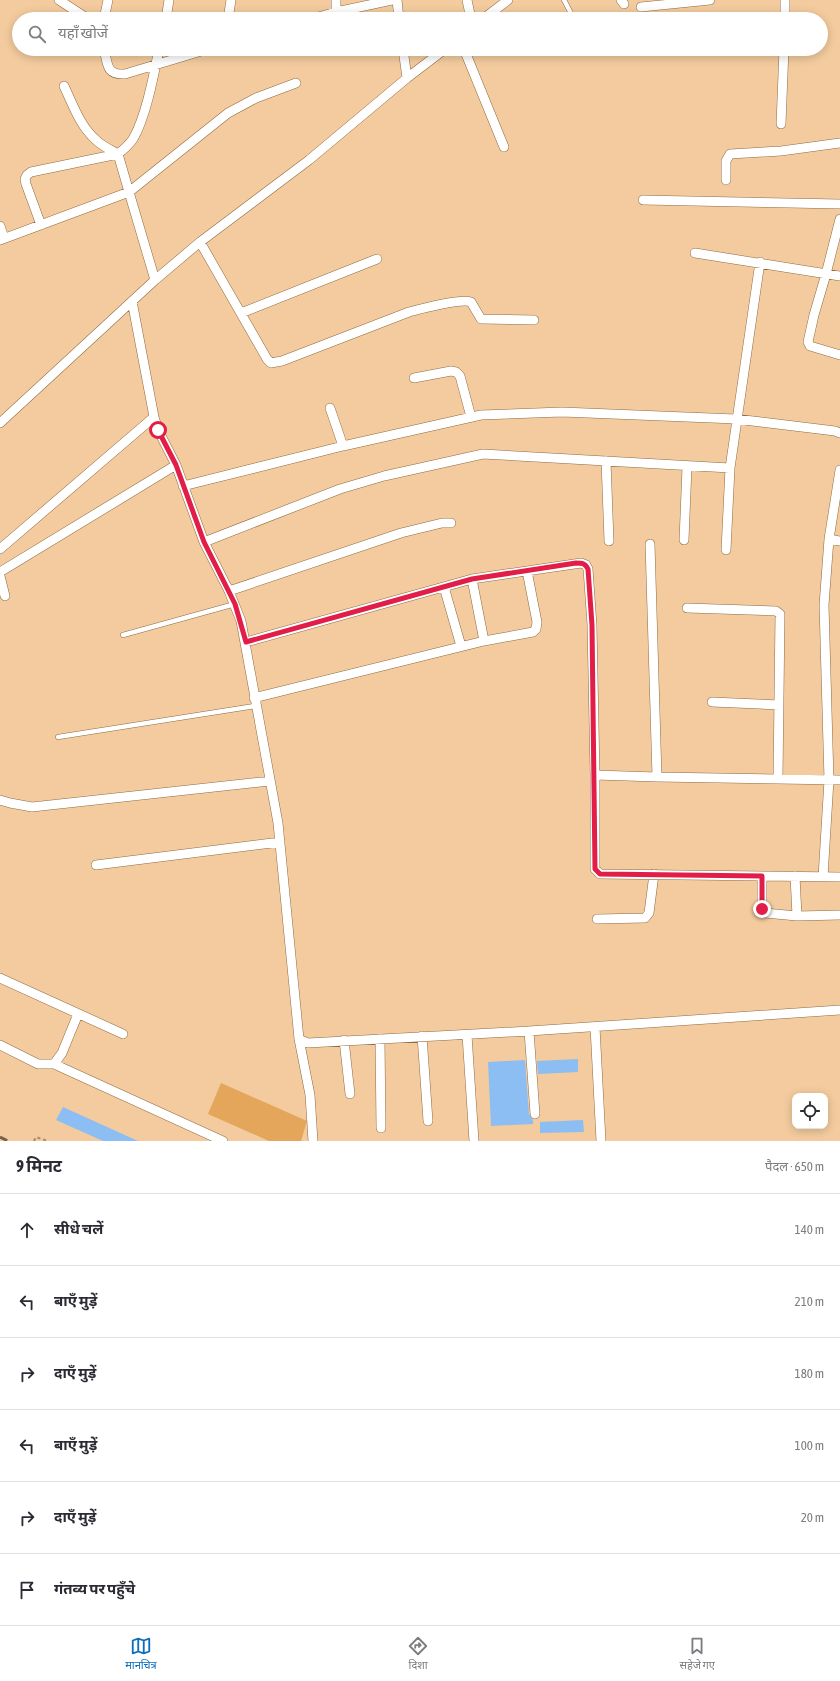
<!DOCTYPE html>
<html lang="hi">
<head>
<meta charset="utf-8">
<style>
  :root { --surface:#fff; --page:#f7f7f7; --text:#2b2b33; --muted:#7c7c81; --line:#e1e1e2; --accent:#0d6dba }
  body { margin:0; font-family:"Asap Condensed","Noto Sans Devanagari",sans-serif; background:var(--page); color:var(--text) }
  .controls { position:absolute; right:12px; bottom:12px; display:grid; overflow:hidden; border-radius:8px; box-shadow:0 2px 10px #0003 }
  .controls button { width:36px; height:36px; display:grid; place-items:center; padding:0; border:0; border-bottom:1px solid var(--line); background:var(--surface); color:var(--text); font:20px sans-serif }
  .stop { position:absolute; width:12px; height:12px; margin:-9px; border:3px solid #e11d48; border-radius:50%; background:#fff }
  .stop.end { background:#e11d48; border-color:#fff; box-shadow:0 1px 4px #0008 }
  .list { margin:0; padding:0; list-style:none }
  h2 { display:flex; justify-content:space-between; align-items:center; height:52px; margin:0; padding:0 16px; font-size:17px }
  h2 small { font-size:13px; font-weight:400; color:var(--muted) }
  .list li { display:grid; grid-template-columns:26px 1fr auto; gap:12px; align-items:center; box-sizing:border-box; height:72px; padding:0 16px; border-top:1px solid var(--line) }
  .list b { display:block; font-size:15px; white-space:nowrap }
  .list em { font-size:13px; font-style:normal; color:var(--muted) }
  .icon { flex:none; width:22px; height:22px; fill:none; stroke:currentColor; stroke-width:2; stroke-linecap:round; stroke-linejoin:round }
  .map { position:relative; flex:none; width:840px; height:1141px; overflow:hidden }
  .search { position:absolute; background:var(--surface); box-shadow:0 2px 10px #0003; left:12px; right:12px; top:12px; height:44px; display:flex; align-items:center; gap:10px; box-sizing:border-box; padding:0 14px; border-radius:22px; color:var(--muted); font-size:15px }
  .sheet { height:484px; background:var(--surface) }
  nav { display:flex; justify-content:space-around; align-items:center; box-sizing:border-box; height:56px; border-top:1px solid var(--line); background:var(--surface); font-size:11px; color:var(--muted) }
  nav a { display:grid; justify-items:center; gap:2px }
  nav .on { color:var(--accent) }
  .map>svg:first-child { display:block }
  .green { fill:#e3a65b }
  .building { fill:#8cbef3 }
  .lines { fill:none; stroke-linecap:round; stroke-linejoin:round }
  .lane-casing { stroke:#8f6b41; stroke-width:5.5 }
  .street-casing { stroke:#8f6b41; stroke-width:10 }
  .path { stroke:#a98a68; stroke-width:2; stroke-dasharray:3 3; stroke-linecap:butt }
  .lane { stroke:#fff; stroke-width:4.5 }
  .street { stroke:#fff; stroke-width:9 }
  .rail { stroke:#786044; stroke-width:3; stroke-dasharray:8 4; stroke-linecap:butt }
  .route { stroke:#e11d48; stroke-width:5 }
</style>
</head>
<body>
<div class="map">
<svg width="840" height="1141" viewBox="0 0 840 1141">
  <rect width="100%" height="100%" fill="#f3cb9e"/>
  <path class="green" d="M221 1083 307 1121 301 1141H269L208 1114Z"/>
  <path class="building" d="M578 1059V1072L538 1074 537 1061Z
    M525 1060 529 1114 533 1120V1124L491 1126 488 1062Z
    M63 1107 138 1141H103L56 1120Z
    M583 1120 584 1132 540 1133V1122Z"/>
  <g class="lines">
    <defs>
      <path id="lane" d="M564 0 574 19
        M123 635 235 604
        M58 737 255 706"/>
      <path id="street" d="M59 0 88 19
        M336 0V12
        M397 0 399 19
        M467 0 471 19
        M621 0 624 4
        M641 7 710 0
        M104 19 108 0
        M166 19 169 0
        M228 19 231 0
        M311 19 336 12 392 0
        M483 19 508 0
        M785 19V0
        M104 49C108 65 106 75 125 74L208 49
        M403 49 407 78
        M464 49 504 147
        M64 86C73 105 80 126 96 140 102 146 111 150 118 154L129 192 228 113 256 98 296 83
        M781 124 784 49
        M726 180V161L730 154 781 151 840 143
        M643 200 840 204
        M840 219 826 274 814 315 808 342 810 346 840 355
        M41 225 26 184 25 179 27 175 31 172 118 154C123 150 129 145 133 139 146 117 154 74 159 49
        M0 226 4 238
        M0 240 129 192 155 280
        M200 242 267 359 271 363 282 361 409 312C420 309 462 298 471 302L481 319 534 320
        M695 253 840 276
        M132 301 154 417 158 430 176 465 204 542 229 591 241 621 278 823 299 1039 308 1043 529 1031 840 1010
        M241 313 377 259
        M414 378 451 371 456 372 460 376 471 417
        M330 408 343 446
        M0 423 155 280 200 242 309 160 407 78 445 49
        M606 461 609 541
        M183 486 343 446 481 415 562 412 736 419 835 431 840 433
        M829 539 840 541
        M684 540 687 467
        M204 542 340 489 384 476 483 454 730 468
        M650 544 657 777
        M0 549 154 417
        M726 550 730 468 760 262
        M0 572 176 465
        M0 576 5 596
        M472 579 484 641
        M444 587 461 646
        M229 591 401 533 442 523H451
        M687 608 776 611 780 614 778 778
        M246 642 472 579 581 563 586 565 588 569 592 625 595 775 657 777 840 780
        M254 698 484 641 533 632 536 629 537 622 527 571
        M712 702 779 705
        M595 775V869L600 874 840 877
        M0 800 10 803 32 807 270 781
        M96 865 280 842
        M762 876V909L765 913 797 916 840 915
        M795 876 797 916
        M823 877 829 780 824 605 829 539 840 470
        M597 919 645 918 649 913 654 874
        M0 978 123 1034
        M595 1027 601 1141
        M529 1031 535 1114
        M467 1035 474 1141
        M422 1036 428 1121
        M299 1039 310 1095 313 1141
        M380 1039 381 1128
        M344 1040 350 1094
        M0 1045 38 1064H54L62 1053 78 1014
        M54 1064 223 1141"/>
    </defs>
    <use href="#lane" class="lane-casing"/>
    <use href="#street" class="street-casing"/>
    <path class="path" d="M34 1141 36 1137 48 1141"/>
    <use href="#lane" class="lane"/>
    <use href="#street" class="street"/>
    <path class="rail" d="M0 1137 8 1141"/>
  </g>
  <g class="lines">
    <path class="route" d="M158 430 176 465 204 542 235 604 246 642 472 579 576 563C582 563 585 563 588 569L592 625 595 869 600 874 762 876V909"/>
  </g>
</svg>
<div class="controls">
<button><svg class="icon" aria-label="locate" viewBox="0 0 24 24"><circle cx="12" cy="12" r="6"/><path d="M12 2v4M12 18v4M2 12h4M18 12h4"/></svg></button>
</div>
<div class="stop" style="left:158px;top:430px"></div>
<div class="stop end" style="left:762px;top:909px"></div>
<div class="search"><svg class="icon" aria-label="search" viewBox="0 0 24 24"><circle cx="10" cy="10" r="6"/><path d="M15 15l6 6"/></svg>यहाँ खोजें</div>
</div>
<section class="sheet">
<h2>9 मिनट<small>पैदल · 650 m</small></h2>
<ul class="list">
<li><svg class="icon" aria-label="ahead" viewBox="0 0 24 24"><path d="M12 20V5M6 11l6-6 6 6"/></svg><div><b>सीधे चलें</b></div><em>140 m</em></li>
<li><svg class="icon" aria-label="left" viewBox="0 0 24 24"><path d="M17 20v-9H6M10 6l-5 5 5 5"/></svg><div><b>बाएँ मुड़ें</b></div><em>210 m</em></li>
<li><svg class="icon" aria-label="right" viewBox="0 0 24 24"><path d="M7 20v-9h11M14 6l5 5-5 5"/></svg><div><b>दाएँ मुड़ें</b></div><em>180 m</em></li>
<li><svg class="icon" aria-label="left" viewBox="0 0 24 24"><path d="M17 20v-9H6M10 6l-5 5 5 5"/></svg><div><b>बाएँ मुड़ें</b></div><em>100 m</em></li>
<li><svg class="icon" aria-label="right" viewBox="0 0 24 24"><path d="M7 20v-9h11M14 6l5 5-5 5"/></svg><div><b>दाएँ मुड़ें</b></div><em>20 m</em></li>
<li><svg class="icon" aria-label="arrive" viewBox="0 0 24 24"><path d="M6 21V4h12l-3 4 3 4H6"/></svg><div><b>गंतव्य पर पहुँचे</b></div></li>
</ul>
</section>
<nav>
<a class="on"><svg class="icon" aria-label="map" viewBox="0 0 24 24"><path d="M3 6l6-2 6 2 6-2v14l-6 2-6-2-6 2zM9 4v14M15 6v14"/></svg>मानचित्र</a>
<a><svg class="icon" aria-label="directions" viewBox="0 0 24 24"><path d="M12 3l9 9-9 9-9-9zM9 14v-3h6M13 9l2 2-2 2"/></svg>दिशा</a>
<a><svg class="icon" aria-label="saved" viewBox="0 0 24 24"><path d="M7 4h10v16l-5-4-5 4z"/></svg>सहेजे गए</a>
</nav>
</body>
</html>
